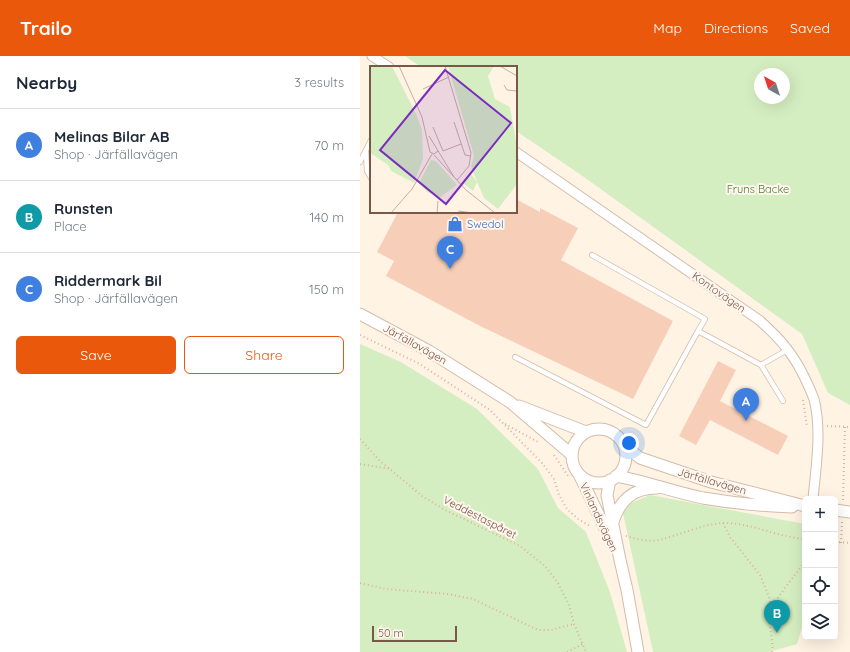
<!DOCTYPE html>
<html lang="en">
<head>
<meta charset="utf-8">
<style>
  :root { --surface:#fff; --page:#f2f2f3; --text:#1f2937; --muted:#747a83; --line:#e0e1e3; --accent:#ea580c }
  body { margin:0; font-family:Quicksand,sans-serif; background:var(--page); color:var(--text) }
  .controls { position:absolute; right:12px; bottom:12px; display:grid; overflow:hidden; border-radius:6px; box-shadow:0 4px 16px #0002 }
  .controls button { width:36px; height:36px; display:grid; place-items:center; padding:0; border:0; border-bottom:1px solid var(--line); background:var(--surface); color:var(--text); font:20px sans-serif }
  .compass { position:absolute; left:394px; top:12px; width:36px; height:36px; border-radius:50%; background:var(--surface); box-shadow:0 4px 16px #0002; rotate:321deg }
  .scale { position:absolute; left:12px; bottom:10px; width:85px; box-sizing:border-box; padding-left:4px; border:2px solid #7a5746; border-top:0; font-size:11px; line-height:14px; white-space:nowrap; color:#7a5746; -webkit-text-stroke:3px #fff7ed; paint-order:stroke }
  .you { position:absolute; left:269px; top:387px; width:14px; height:14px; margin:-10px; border:3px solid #fff; border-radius:50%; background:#1a73e8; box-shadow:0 0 0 6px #1a73e833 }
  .badge { display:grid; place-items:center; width:26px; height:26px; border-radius:50%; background:var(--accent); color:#fff; font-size:13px; font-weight:700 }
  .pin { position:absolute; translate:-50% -33px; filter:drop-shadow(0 1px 2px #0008) }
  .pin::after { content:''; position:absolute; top:21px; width:14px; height:12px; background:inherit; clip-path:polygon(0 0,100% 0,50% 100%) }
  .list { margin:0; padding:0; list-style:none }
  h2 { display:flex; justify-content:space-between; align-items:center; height:52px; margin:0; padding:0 16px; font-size:17px }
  h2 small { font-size:13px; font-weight:400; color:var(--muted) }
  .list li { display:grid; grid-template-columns:26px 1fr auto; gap:12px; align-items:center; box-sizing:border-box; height:72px; padding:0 16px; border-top:1px solid var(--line) }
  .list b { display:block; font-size:15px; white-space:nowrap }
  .list p { margin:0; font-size:13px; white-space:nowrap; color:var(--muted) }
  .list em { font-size:13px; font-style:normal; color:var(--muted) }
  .actions { display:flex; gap:8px; padding:12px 16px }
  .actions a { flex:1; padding:9px 0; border:1px solid var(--accent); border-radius:6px; text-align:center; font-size:14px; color:var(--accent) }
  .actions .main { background:var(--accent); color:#fff }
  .icon { flex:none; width:22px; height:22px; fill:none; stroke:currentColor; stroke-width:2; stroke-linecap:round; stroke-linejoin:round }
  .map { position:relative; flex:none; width:490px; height:596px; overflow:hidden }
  header { display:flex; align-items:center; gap:24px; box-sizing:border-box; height:56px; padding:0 20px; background:var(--accent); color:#fff }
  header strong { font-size:19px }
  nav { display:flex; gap:22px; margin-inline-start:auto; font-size:14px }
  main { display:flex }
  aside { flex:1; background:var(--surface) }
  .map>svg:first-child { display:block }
  .green { fill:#d5eec1; fill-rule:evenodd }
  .building { fill:#f7cfb9 }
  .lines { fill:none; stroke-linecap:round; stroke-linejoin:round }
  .service-casing { stroke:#d4bcab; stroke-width:6 }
  .minor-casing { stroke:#d4bcab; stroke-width:11 }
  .tertiary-casing { stroke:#d4bcab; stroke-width:13 }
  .path { stroke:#dcb29b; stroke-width:2; stroke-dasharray:1 3; stroke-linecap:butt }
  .service { stroke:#fff; stroke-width:4.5 }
  .minor { stroke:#fff; stroke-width:9 }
  .tertiary { stroke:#fff; stroke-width:11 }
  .labels { text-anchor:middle; stroke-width:4; stroke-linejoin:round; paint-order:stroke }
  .park-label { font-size:11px; fill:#507b3b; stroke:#fff7ed }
  .shop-label { font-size:11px; fill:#366cbe; stroke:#fff7ed; text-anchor:start }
  .street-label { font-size:11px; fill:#7a5746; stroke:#fff7ed }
  .inset-road { fill:none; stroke:#c6b0a0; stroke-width:1 }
  .view { fill:#7b2cbf; fill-opacity:0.15; stroke:#7b2cbf; stroke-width:2 }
  .inset-edge { fill:none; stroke:#7a5746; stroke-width:2 }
</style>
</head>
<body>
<header>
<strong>Trailo</strong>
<nav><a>Map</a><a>Directions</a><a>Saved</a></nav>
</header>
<main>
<aside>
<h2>Nearby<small>3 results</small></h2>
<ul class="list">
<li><span class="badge" style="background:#3f7fe0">A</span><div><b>Melinas Bilar AB</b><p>Shop · Järfällavägen</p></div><em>70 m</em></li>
<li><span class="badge" style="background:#0f9aa8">B</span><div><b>Runsten</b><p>Place</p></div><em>140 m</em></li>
<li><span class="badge" style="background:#3f7fe0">C</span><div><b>Riddermark Bil</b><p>Shop · Järfällavägen</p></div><em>150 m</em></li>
</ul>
<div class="actions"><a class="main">Save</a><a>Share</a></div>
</aside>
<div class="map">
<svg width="490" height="596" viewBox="0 0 490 596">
  <rect width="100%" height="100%" fill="#fff3e4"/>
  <path class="green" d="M45 0H490V349L468 337 442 278 224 121 156 75V11H61ZM400 18H424V42H400Z
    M0 288 41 306 117 353 178 413 198 452 226 476 250 536 267 596H0Z
    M290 439 445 468V561L437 588 409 596H293L263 457 271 447Z"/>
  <path class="building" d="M156 143 180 156V152L218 172 201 204 313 265 273 343 120 270 26 220 34 205 17 196 38 156H156Z
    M358 305 376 314 360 345 428 380 418 399 350 364 336 389 319 380Z"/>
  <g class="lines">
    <defs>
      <path id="service" d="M6 95 7 115 11 122
        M0 106 11 84
        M232 199 345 263 338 275 401 309 429 293
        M155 301 286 369 338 275
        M401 309 423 345"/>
      <path id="minor" d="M12 0 29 11
        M156 96 399 264C421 283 436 301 448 329 450 333 452 338 454 343 462 375 456 410 453 443"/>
      <path id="tertiary" d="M0 258 69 295 150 346 212 399
        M159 350 226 376
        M212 400a27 27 0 1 1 54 0a27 27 0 1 1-54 0Z
        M264 389 280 402 351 426 445 450
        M219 418 253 489
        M256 420C285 425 313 436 343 442 372 447 402 450 432 451
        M250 424 247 439 260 504 267 534 278 596
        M475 454 490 456
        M253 466C260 444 273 432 297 432"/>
    </defs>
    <use href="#service" class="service-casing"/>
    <use href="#minor" class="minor-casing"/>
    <use href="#tertiary" class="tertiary-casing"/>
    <path class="path" d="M0 279 58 307 130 354 182 407 194 423 199 439 207 453 218 463 230 470
      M443 344 447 371
      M145 368 178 386
      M467 370 490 371
      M0 383 20 405 62 440 85 454 160 490 185 510 198 527 209 549 214 568 226 596
      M194 399 208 420
      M0 408 30 413
      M483 444 485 370
      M363 467 370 481 400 519 409 541 411 552
      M266 480C276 483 288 486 299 484 320 479 342 468 364 467 392 467 417 481 445 483
      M475 486 490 487
      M481 487 482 466
      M0 527 26 533 88 538 113 543 178 574H191L214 568
      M207 596 223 588
      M412 596C414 585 409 573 409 561 411 547 436 518 445 506"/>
    <use href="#service" class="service"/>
    <use href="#minor" class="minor"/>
    <use href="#tertiary" class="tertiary"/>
  </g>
  <defs>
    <symbol id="shop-bare" viewBox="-9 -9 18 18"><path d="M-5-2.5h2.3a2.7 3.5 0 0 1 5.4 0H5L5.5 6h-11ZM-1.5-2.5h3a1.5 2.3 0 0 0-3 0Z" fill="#3f7fe0" stroke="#fff7ed" stroke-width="2.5" paint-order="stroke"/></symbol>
  </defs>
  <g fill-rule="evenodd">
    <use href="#shop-bare" x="84" y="157" width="22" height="22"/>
  </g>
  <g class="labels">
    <g class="park-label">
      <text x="398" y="137">Fruns Backe</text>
    </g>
    <g class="shop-label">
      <text x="107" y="172">Swedol</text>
    </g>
    <g class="street-label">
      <text transform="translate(359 236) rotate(35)" y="4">Kontovägen</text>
      <text transform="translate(55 288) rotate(29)" y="4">Järfällavägen</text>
      <text transform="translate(352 425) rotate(16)" y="4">Järfällavägen</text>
      <text transform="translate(120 461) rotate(27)" y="4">Veddestaspåret</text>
      <text transform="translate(239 461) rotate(65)" y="4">Vinlandsvägen</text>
    </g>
  </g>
  <g transform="translate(10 10)">
    <rect width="147" height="147" fill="#fff3e4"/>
    <path d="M0 0H22L47 50 52 64 53 93 44 117 21 105 18 99 0 87ZM78 0H124L118 10 125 33 140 41 147 81V118L128 143 114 132 107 116 103 125 93 117 101 108 107 116 101 100 104 90ZM61 94 66 95 87 119 70 131 57 126 49 117Z" fill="#d5eec1"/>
    <path class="inset-road" d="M29 0 52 51 60 86 64 88 68 85M75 0 101 87 99 100 87 114M130 0 147 10M134 19 137 24 147 25M53 23 79 11M84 56 95 89 101 90M63 61 73 85 91 78M59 70 84 111M64 89 96 124 125 147M21 147 42 123 62 88M67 147 68 135M88 147 89 145 102 147"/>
    <path class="view" d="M75 4 141 57 76 138 10 84Z"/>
    <rect width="147" height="147" class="inset-edge"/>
  </g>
</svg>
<div class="controls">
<button>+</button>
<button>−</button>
<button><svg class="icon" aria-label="locate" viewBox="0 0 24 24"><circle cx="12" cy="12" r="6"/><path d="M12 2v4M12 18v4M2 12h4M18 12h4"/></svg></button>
<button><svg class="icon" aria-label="layers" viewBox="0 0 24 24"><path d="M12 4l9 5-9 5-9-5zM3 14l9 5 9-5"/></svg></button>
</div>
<svg class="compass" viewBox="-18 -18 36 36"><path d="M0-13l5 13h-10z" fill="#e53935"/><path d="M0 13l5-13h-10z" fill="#747a83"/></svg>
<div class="scale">50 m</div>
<div class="you"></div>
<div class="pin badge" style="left:386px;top:365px;background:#3f7fe0">A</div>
<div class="pin badge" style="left:417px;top:577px;background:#0f9aa8">B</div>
<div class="pin badge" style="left:90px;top:213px;background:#3f7fe0">C</div>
</div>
</main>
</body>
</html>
